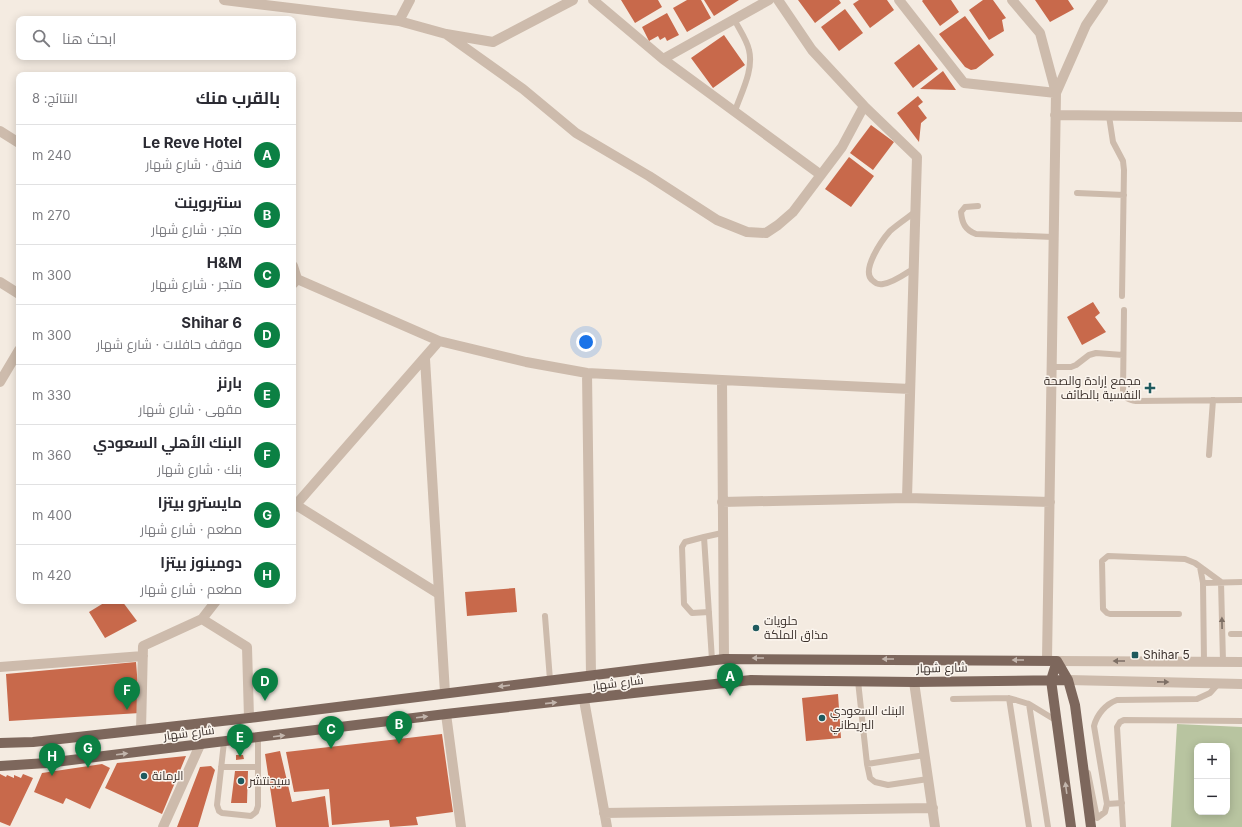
<!DOCTYPE html>
<html lang="ar">
<head>
<meta charset="utf-8">
<style>
  :root { --surface:#fff; --page:#f2f2f3; --text:#2b2b33; --muted:#7c7c81; --line:#e1e1e2; --accent:#0b8043 }
  body { margin:0; font-family:Inter,Cairo,sans-serif; background:var(--page); color:var(--text); direction:rtl }
  .controls { position:absolute; right:12px; bottom:12px; display:grid; overflow:hidden; border-radius:8px; box-shadow:0 2px 10px #0003 }
  .controls button { width:36px; height:36px; display:grid; place-items:center; padding:0; border:0; border-bottom:1px solid var(--line); background:var(--surface); color:var(--text); font:20px sans-serif }
  .you { position:absolute; left:586px; top:342px; width:14px; height:14px; margin:-10px; border:3px solid #fff; border-radius:50%; background:#1a73e8; box-shadow:0 0 0 6px #1a73e833 }
  .badge { display:grid; place-items:center; width:26px; height:26px; border-radius:50%; background:var(--accent); color:#fff; font-size:13px; font-weight:700 }
  .pin { position:absolute; translate:-50% -33px; filter:drop-shadow(0 1px 2px #0008) }
  .pin::after { content:''; position:absolute; top:21px; width:14px; height:12px; background:inherit; clip-path:polygon(0 0,100% 0,50% 100%) }
  .list { margin:0; padding:0; list-style:none }
  h2 { display:flex; justify-content:space-between; align-items:center; height:52px; margin:0; padding:0 16px; font-size:17px }
  h2 small { font-size:13px; font-weight:400; color:var(--muted) }
  .list li { display:grid; grid-template-columns:26px 1fr auto; gap:12px; align-items:center; box-sizing:border-box; height:60px; padding:0 16px; border-top:1px solid var(--line) }
  .list b { display:block; font-size:15px; white-space:nowrap }
  .list p { margin:0; font-size:13px; white-space:nowrap; color:var(--muted) }
  .list em { font-size:13px; font-style:normal; color:var(--muted) }
  .icon { flex:none; width:22px; height:22px; fill:none; stroke:currentColor; stroke-width:2; stroke-linecap:round; stroke-linejoin:round }
  .map { position:relative; flex:none; width:1242px; height:827px; overflow:hidden; direction:ltr }
  .search { position:absolute; background:var(--surface); box-shadow:0 2px 10px #0003; left:16px; top:16px; width:280px; height:44px; display:flex; align-items:center; gap:10px; box-sizing:border-box; padding:0 14px; border-radius:8px; color:var(--muted); font-size:15px }
  .panel { position:absolute; background:var(--surface); box-shadow:0 2px 10px #0003; left:16px; top:72px; width:280px; height:532px; border-radius:8px; direction:rtl }
  .map>svg:first-child { display:block }
  .green { fill:#b8c4a0; fill-rule:evenodd }
  .building { fill:#c8694b }
  .lines { fill:none; stroke-linecap:round; stroke-linejoin:round }
  .service { stroke:#cdbbac; stroke-width:6 }
  .minor { stroke:#cdbbac; stroke-width:10 }
  .tertiary { stroke:#cdbbac; stroke-width:10 }
  .primary { stroke:#7d675c; stroke-width:10 }
  .oneway { fill:#7d6f65 }
  .oneway2 { fill:#c2b5ac }
  .poi-dot { fill:#1f5a5e; stroke:#fbf5ee; stroke-width:1.5 }
  .labels { text-anchor:middle; stroke-width:3; stroke-linejoin:round; paint-order:stroke }
  .poi-label { font-size:12px; fill:#3b302b; stroke:#fbf5ee; text-anchor:start }
  .street-label { font-size:12px; fill:#3b302b; stroke:#fbf5ee }
</style>
</head>
<body>
<div class="map">
<svg width="1242" height="827" viewBox="0 0 1242 827">
  <rect width="100%" height="100%" fill="#f4ebe1"/>
  <path class="green" d="M1177 724 1242 727V827H1171ZM1197 746H1227V812H1197Z"/>
  <path class="building" d="M621 0H658L662 7 635 23Z
    M687 0H701L711 18 687 32 673 8Z
    M704 0H739L714 16Z
    M798 0H839L841 3 815 23Z
    M859 0H887L894 10 870 28 853 4Z
    M923 0H951L959 12 940 26 922 1Z
    M983 0H993L1006 18 1002 20 1004 31 989 40 969 10Z
    M1035 0H1068L1074 9 1050 22Z
    M845 9 863 33 839 51 821 27Z
    M667 13 679 35 667 41 665 37 660 40 658 36 649 41 642 27Z
    M965 16 994 55 976 69 971 70 965 67 939 34Z
    M724 35 745 65 713 88 691 58Z
    M919 44 938 69 913 88 894 63Z
    M943 71 956 90 920 89Z
    M918 96 923 102 918 106 927 118 921 123 919 142 897 113Z
    M871 125 894 142 873 170 850 153Z
    M849 157 874 176 851 207 825 189Z
    M1093 302 1100 313 1095 317 1106 332 1082 345 1067 317Z
    M515 588 517 612 467 616 465 592Z
    M107 601H122L137 621 105 638 89 612Z
    M136 662 140 713 9 721 6 674Z
    M838 694 841 738 806 741 802 698Z
    M442 734 453 812 416 817 418 825 390 827 389 820 332 825 329 789 294 792 286 752Z
    M280 751 292 802 325 796 329 827H276L265 754Z
    M236 755H243L244 759 236 760Z
    M186 756 162 814 105 788 117 763Z
    M102 764 110 768 90 809 66 798 63 804 34 792 42 773Z
    M211 766 215 770 198 827H177L200 767Z
    M235 771H248L247 803H231Z
    M0 774 6 777 7 775 14 778V775L21 778 23 774 33 778 10 826 0 822Z"/>
  <g class="lines">
    <path class="service" d="M734 19C739 29 747 40 749 50 754 70 741 93 735 111
      M1109 116 1113 142 1123 161 1124 170 1122 296
      M1077 193 1124 195
      M978 206 965 207 961 212C962 223 965 230 976 234L1053 237
      M913 269C905 274 893 283 883 284 879 285 875 283 872 280 861 270 882 240 890 231 898 224 907 218 915 212
      M1124 310 1123 392C1126 399 1129 400 1136 401L1242 400
      M1052 367H1071L1076 365 1089 355 1096 353 1123 355
      M1209 455 1213 400
      M704 537 685 542 682 547 684 604 692 613 709 612
      M1200 567 1203 583 1204 662
      M1203 583 1242 582
      M1179 614H1110L1107 613 1103 609 1102 561 1108 556 1185 559 1195 563 1221 582 1223 662
      M545 616 550 680
      M1231 634H1242
      M712 660 704 537 722 533
      M858 681 867 764 870 778 875 782 888 785 928 779
      M1009 698 1029 827
      M953 699 1009 698 1029 704 1048 827
      M1029 704 1057 721
      M224 742 217 805 219 811 222 813 251 816 256 812 258 806V738
      M867 764 925 755
      M221 767H258
      M1088 773 1097 818 1105 812 1107 804 1094 726C1097 714 1106 704 1117 700L1197 699 1210 693 1219 683
      M1107 804 1122 803
      M1123 827 1117 727 1120 722 1124 720 1242 721"/>
    <path class="minor" d="M224 0 399 21
      M410 0 399 21 446 34 493 42 573 0
      M593 0 663 59 769 0
      M778 0 812 50 864 106 917 157 907 498
      M899 0 964 83 1056 93 1040 33 1012 0
      M446 34 523 89 576 133 649 176 717 220 747 232 766 233 778 225 793 212 842 147 864 106
      M663 59 821 175
      M1055 115 1242 117
      M0 131 19 143
      M293 266 297 279 293 284
      M297 279 439 341
      M0 282 19 294
      M425 359 445 693
      M587 373 591 675
      M722 380 724 659
      M0 382 19 350
      M722 502 907 498 1050 502
      M296 505 439 594
      M293 508 439 341 526 362 587 373 722 380 910 389
      M202 619 216 601
      M1047 660 1056 93 1086 25 1103 0
      M0 667 143 656
      M914 682 935 827
      M584 700 607 827
      M446 714 461 827
      M141 730 143 646 202 619 247 647 249 718
      M604 813 933 808
      M163 827 200 745"/>
    <path class="tertiary" d="M1057 661 1242 662
      M1068 680 1242 684"/>
    <path class="primary" d="M1057 661 1068 680 1075 705 1091 827
      M1057 661 1051 680 1071 827
      M0 743 33 742 249 718 724 659 1057 661
      M0 766 47 763 446 714 751 680 914 682 1068 680"/>
  </g>
  <defs><path id="oneway-solid" d="M-6-.8H1V-3.2L6.5 0L1 3.2V.8H-6Z"/></defs>
  <g class="oneway">
    <use href="#oneway-solid" transform="translate(1222 623) rotate(-91)"/>
    <use href="#oneway-solid" transform="translate(1119 661) rotate(-180)"/>
    <use href="#oneway-solid" transform="translate(1163 682) rotate(1)"/>
  </g>
  <g class="oneway2">
    <use href="#oneway-solid" transform="translate(758 658) rotate(-180)"/>
    <use href="#oneway-solid" transform="translate(888 659) rotate(-180)"/>
    <use href="#oneway-solid" transform="translate(1018 660) rotate(-180)"/>
    <use href="#oneway-solid" transform="translate(504 686) rotate(173)"/>
    <use href="#oneway-solid" transform="translate(551 703) rotate(-6)"/>
    <use href="#oneway-solid" transform="translate(422 717) rotate(-7)"/>
    <use href="#oneway-solid" transform="translate(279 736) rotate(-7)"/>
    <use href="#oneway-solid" transform="translate(122 754) rotate(-7)"/>
    <use href="#oneway-solid" transform="translate(1066 788) rotate(-98)"/>
  </g>
  <g class="poi-dot">
    <path d="M1148 382h4v4h4v4h-4v4h-4v-4h-4v-4h4z"/>
    <circle cx="756" cy="628" r="4"/>
    <rect x="1131" y="651" width="8" height="8" rx="2"/>
    <circle cx="822" cy="718" r="4"/>
    <circle cx="144" cy="776" r="4"/>
    <circle cx="241" cy="781" r="4"/>
  </g>
  <g class="labels">
    <g class="poi-label">
      <text x="1141" y="385" text-anchor="end">مجمع إرادة والصحة<tspan x="1141" dy="14">النفسية بالطائف</tspan></text>
      <text x="764" y="625">حلويات<tspan x="764" dy="14">مذاق الملكة</tspan></text>
      <text x="1143" y="659">Shihar 5</text>
      <text x="830" y="715">البنك السعودي<tspan x="830" dy="14">البريطاني</tspan></text>
      <text x="152" y="780">الرمانة</text>
      <text x="249" y="785">سيجنتشر</text>
    </g>
    <g class="street-label">
      <text transform="translate(942 668) rotate(-1)" y="4">شارع شهار</text>
      <text transform="translate(618 683) rotate(-7)" y="4">شارع شهار</text>
      <text transform="translate(189 733) rotate(-7)" y="4">شارع شهار</text>
    </g>
  </g>
</svg>
<div class="controls">
<button>+</button>
<button>−</button>
</div>
<div class="you"></div>
<div class="pin badge" style="left:730px;top:696px">A</div>
<div class="pin badge" style="left:399px;top:744px">B</div>
<div class="pin badge" style="left:331px;top:749px">C</div>
<div class="pin badge" style="left:265px;top:701px">D</div>
<div class="pin badge" style="left:240px;top:757px">E</div>
<div class="pin badge" style="left:127px;top:710px">F</div>
<div class="pin badge" style="left:88px;top:768px">G</div>
<div class="pin badge" style="left:52px;top:776px">H</div>
<div class="search"><svg class="icon" aria-label="search" viewBox="0 0 24 24"><circle cx="10" cy="10" r="6"/><path d="M15 15l6 6"/></svg>ابحث هنا</div>
<section class="panel">
<h2>بالقرب منك<small>النتائج: 8</small></h2>
<ul class="list">
<li><span class="badge">A</span><div><b>Le Reve Hotel</b><p>فندق · شارع شهار</p></div><em>240 m</em></li>
<li><span class="badge">B</span><div><b>سنتربوينت</b><p>متجر · شارع شهار</p></div><em>270 m</em></li>
<li><span class="badge">C</span><div><b>H&amp;M</b><p>متجر · شارع شهار</p></div><em>300 m</em></li>
<li><span class="badge">D</span><div><b>Shihar 6</b><p>موقف حافلات · شارع شهار</p></div><em>300 m</em></li>
<li><span class="badge">E</span><div><b>بارنز</b><p>مقهى · شارع شهار</p></div><em>330 m</em></li>
<li><span class="badge">F</span><div><b>البنك الأهلي السعودي</b><p>بنك · شارع شهار</p></div><em>360 m</em></li>
<li><span class="badge">G</span><div><b>مايسترو بيتزا</b><p>مطعم · شارع شهار</p></div><em>400 m</em></li>
<li><span class="badge">H</span><div><b>دومينوز بيتزا</b><p>مطعم · شارع شهار</p></div><em>420 m</em></li>
</ul>
</section>
</div>
</body>
</html>
